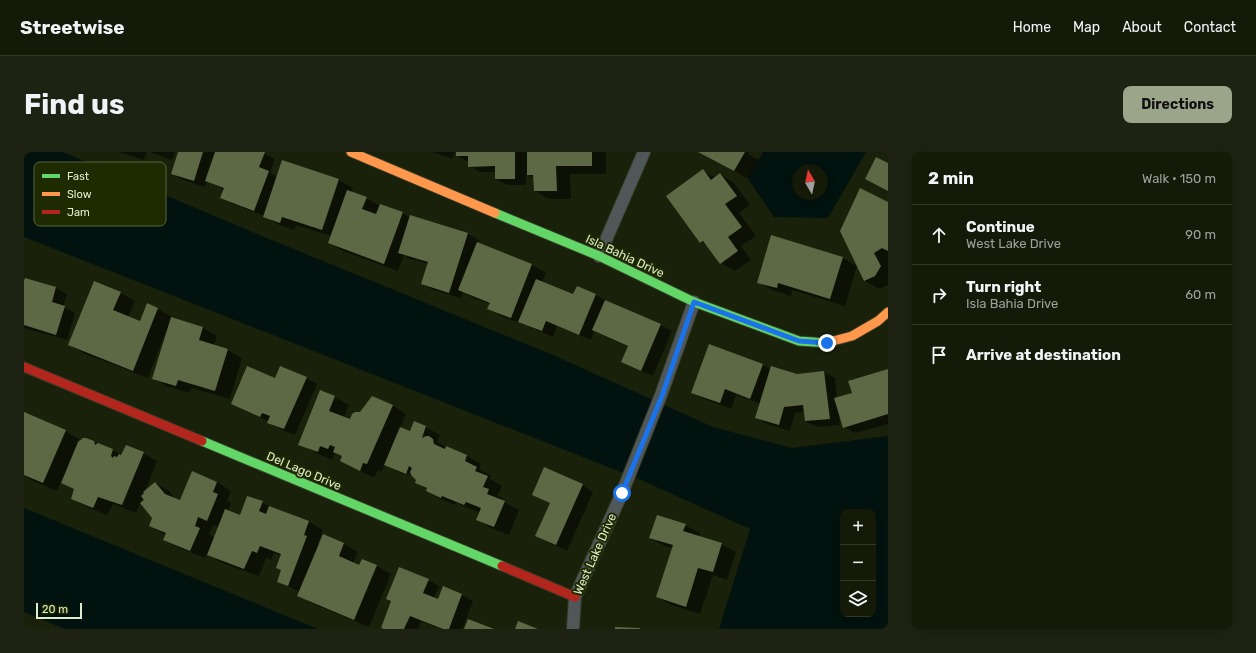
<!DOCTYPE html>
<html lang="en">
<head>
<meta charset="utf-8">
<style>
  :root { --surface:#141908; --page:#1d2212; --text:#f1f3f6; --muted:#9da09c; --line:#333829; --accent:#9aa589 }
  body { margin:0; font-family:Rubik,sans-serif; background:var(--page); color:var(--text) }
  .controls { position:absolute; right:12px; bottom:12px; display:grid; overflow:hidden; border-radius:8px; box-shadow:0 2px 10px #0003 }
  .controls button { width:36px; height:36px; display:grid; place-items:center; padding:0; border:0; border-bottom:1px solid var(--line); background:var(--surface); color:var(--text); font:20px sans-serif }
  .compass { position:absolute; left:768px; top:12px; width:36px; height:36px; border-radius:50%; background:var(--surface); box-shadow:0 2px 10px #0003; rotate:351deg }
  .scale { position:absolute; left:12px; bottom:10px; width:46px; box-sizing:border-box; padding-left:4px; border:2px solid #dfeccd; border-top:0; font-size:11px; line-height:14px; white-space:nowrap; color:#dfeccd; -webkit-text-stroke:3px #1e2b00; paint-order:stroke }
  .stop { position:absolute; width:12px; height:12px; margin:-9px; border:3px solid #1a73e8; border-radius:50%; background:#fff }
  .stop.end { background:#1a73e8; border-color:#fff; box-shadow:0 1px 4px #0008 }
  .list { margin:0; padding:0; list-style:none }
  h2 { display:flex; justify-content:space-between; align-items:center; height:52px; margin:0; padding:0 16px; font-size:17px }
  h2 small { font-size:13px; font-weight:400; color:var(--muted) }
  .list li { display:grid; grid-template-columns:26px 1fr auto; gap:12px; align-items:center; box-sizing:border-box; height:60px; padding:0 16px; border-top:1px solid var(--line) }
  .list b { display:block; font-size:15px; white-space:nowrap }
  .list p { margin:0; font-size:13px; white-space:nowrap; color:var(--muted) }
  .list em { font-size:13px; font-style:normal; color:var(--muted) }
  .icon { flex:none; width:22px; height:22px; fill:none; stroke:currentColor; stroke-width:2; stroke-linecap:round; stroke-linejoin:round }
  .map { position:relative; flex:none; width:864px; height:477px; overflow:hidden; border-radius:8px }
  header { display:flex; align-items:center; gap:24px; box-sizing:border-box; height:56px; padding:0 20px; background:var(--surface); border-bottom:1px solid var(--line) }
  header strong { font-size:19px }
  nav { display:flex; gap:22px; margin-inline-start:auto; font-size:14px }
  .intro { display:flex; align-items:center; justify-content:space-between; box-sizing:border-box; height:96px; padding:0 24px }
  h1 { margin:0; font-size:28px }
  .button { padding:10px 18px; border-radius:8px; background:var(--accent); color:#111; font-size:14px; font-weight:700 }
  main { display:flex; gap:24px; padding:0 24px }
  aside { flex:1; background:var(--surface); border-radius:8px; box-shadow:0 2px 10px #0003 }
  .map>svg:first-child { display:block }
  .water { fill:#02120f; fill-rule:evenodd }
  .shadow { fill:#0007; fill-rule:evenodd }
  .building { fill:#5d6845 }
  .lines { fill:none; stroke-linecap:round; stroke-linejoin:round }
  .street-casing { stroke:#353c27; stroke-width:14 }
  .fast-casing { stroke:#353c27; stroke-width:11 }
  .slow-casing { stroke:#353c27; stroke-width:11 }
  .jam-casing { stroke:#353c27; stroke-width:11 }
  .street { stroke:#505759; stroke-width:12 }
  .fast { stroke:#63d668; stroke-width:9 }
  .slow { stroke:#ff974d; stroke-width:9 }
  .jam { stroke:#b3261e; stroke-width:9 }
  .route { stroke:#1a73e8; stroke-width:5 }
  .labels { text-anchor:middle; stroke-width:4; stroke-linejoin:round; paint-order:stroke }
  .street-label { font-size:12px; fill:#dfeccd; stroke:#1e2b00 }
  .key { fill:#1e2b00; stroke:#58653e; stroke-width:1 }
  .key-label { font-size:11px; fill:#dfeccd }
</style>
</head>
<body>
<header>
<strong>Streetwise</strong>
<nav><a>Home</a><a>Map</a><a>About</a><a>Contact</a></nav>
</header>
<div class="intro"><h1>Find us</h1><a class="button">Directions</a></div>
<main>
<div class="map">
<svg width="864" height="477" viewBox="0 0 864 477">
  <rect width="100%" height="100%" fill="#1a210a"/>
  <path class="water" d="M0 0H39L238 84 529 203 689 275 768 296 864 284V477H695L726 377 617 328 0 85ZM819 360H849V462H819Z
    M739 0H842L804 66 750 65 724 27ZM774 18H798V42H774Z
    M0 356 294 477H41L0 460Z"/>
  <path class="shadow" d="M95 0H123L120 8Z
    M126 0H151L148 8Z
    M152 0H237L251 7 246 21 254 25 259 10 315 28 329 36 327 41 342 46 356 54 378 61 387 66V64L444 82 455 88 454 92 508 113 522 121 518 130 550 143 553 135 572 143 583 149 582 150 637 173 648 179 629 224 609 216 598 210 605 195 580 184 570 179 567 188 533 174 529 185 502 173 479 165 465 156 466 152 449 146 439 140 437 146 409 138 398 132 405 112 386 107 380 103 374 119 319 99 305 91 307 84 272 73 270 78 255 73 241 64 209 52 198 46 201 38 183 29 181 35 159 28 148 22 155 1Z
    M408 0H431L428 7Z
    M433 0H582V22H546L547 47H525L511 39 510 26 502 22V33H483L472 27V20H456L445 14V10L433 4Z
    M675 0H725L724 2 735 8 725 27Z
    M679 19 692 26 696 22 710 31 726 53 715 61 732 84 717 94 727 108 711 119 697 111 685 95 676 90Z
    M864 51V133L855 137 841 129 817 79Z
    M748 84 819 106 833 114 821 154 768 138 767 144 748 138 734 130Z
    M2 127 32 136 43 142 39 155 51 161 43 188 0 176V133Z
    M97 141 111 149 104 165 116 170 123 152 134 157 148 165 147 166 179 176 193 184 190 193 204 198 218 206 206 247 168 236 166 241 144 235 130 226 143 180H142L124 226 59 201 45 192Z
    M739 213 747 218 773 223 800 220 811 226 813 246 829 241 864 218V272L831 281 820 275 815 262 816 273 793 275 781 269 780 260 771 261 766 279 743 272 732 266 737 252 712 243 707 257 680 247 669 241Z
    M282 226 293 232 271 283 256 277 245 270V269L219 258 208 251 251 228Z
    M297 239 311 245 325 253 320 266 327 269 368 253 382 262 376 276 386 280 390 271 402 275 416 283 413 290 423 296 443 304 457 312 455 317 467 324 465 326 478 334 473 344 479 346 478 349 495 358 485 383 467 376 453 367 456 361 432 351 431 353 417 347 403 339V337L392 330 393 327 378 318 377 320 385 325 376 321 361 312 357 320 354 318 350 326 317 309 319 305 311 301 308 308 290 300 276 292Z
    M0 261 41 279 55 287 53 291 62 287 89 298 98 303 119 301 133 309 121 339 131 331 145 339 152 348 157 349 193 330 207 339 203 349 207 351 204 359 216 364 238 350 247 355 285 370 299 378 294 391 296 392 300 384 320 392 334 400 329 411 336 414H353L367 422 345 475 289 452 275 444 276 440 254 429 258 419 257 404 250 401 247 408 242 406 235 424 198 411 183 401 181 406 155 396 140 388 142 383 126 374 129 366 119 345 112 361 89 352 83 363 63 355 48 347 51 338 37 330 33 339 9 329 0 323ZM189 373 195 375 191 386 185 382Z
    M558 333 569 340 543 399 524 390 513 384 527 352 509 342Z
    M661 373 676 381 674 385 697 392 712 400 703 428 689 423 676 462 647 453 633 445 649 396 641 394 626 386Z
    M404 428 415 434 410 446 415 448 420 436 438 443 449 449 438 477H417L397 469 394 477H361Z"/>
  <path class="building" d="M154 0H179L170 29 147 22Z
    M191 0H241L235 15 245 19 230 59 196 46 200 36 181 29Z
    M432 0H491V27H471V14L444 15V4H432Z
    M503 0H568V14H532L533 39H510L509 23H503Z
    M674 0H721L710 19Z
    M852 5 864 11V39L841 27Z
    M258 8 315 27 298 78 258 65 256 71 239 65Z
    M679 17 687 28 696 21 713 44 701 52 718 75 704 85 714 99 696 112 679 89 676 91 642 44Z
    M836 36 864 50V99L858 96 850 101 857 114 851 124 840 129 816 79Z
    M323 38 343 45 338 57 352 62 356 52 379 60 360 112 304 91Z
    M386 63 444 81 425 141 397 132 404 110 374 101Z
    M747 83 819 105 806 147 754 131 753 136 733 131Z
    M453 90 508 112 487 166 463 157 466 151 434 138Z
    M1 126 32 135 28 150 41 154 32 183 0 173V129Z
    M512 127 549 142 553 134 572 142 555 183 522 169 518 179 494 170Z
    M70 129 97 140 89 158 116 169 123 151 134 156 109 219 44 193Z
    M581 148 637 172 617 219 597 210 604 194 568 178Z
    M147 165 179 175 175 188 204 197 191 239 154 228 152 234 128 227Z
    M685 192 739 212 726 247 701 237 696 251 667 241Z
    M223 214 251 226 256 214 283 225 260 277 243 271 246 264 238 261 236 265 207 252Z
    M747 214 773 222 800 219 806 267 781 269 779 253 760 255 755 273 731 266Z
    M864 217V262L819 276 810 246 828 241 824 229Z
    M296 238 311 244 305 259 326 267 328 262 331 260H336L348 244 369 253 343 312 339 311 336 319 316 309 318 304 309 300 311 295 306 293 304 297 296 294 294 300 274 293Z
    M0 260 42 278 19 331 0 323Z
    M390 269 402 274 398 286 402 284H405L409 287 410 292 421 297 422 294 443 303 441 309 453 315 451 319 464 324 459 335 465 337 463 342 481 349 470 375 452 368 457 356 442 350 440 353 418 344 417 346 402 339 403 336 391 331 392 328 387 323 386 320 388 316 385 314 382 322 360 313 376 275 386 279Z
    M59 286H62L70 289 71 293 74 291 89 297 87 304 89 306 90 304 93 305 95 302 97 303 102 293 120 300 98 353 74 345 69 356 47 347 50 337 37 331 54 290Z
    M520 315 559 332 532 393 511 384 526 351 508 343Z
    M168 319 193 330 189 340 194 342 183 369 174 365 171 374 176 376 166 399 139 388 142 381 125 374 128 366 116 351 120 348 117 344 120 341 119 340 131 330 141 342 156 348Z
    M223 344 239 349 235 359 242 362 245 354 285 369 280 383 283 384 264 434 253 430 257 418 252 416 257 402 236 394 233 401 228 399 220 417 183 403 201 357 216 363Z
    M633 363 662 372 659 379 698 391 689 420 674 416 662 455 632 445 649 393 625 386Z
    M299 382 320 391 315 404 335 413 338 407 353 413 330 468 273 444Z
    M375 415 405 427 399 441 414 447 419 434 438 442 425 477H419L386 464 380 477H360L357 476 367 449 362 447Z
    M444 467 470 477H440Z
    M494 469 514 477H491Z
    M591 475 616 476V477H591Z"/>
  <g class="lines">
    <defs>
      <path id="street" d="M575 104 620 0
        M549 477 551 445 598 341 637 243 670 150"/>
      <path id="fast" d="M471 61 575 104 670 150 775 189 803 191 809 189
        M178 289 478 414"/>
      <path id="slow" d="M327 0 471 61
        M809 189 828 184 854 169 864 160"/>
      <path id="jam" d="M0 215 178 289
        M478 414 551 445"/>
    </defs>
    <use href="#street" class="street-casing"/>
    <use href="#fast" class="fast-casing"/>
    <use href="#slow" class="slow-casing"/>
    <use href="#jam" class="jam-casing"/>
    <use href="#street" class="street"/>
    <use href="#fast" class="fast"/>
    <use href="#slow" class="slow"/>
    <use href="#jam" class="jam"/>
  </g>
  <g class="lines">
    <path class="route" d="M598 341 638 244 670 150 775 189 803 191"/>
  </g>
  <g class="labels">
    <g class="street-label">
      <text transform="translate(601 104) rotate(25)" y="4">Isla Bahia Drive</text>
      <text transform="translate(280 319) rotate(23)" y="4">Del Lago Drive</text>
      <text transform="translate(571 402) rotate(-66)" y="4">West Lake Drive</text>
    </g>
  </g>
  <rect x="10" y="10" width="132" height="64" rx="6" class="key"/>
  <rect x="18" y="22" width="18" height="4" fill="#63d668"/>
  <rect x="18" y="40" width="18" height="4" fill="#ff974d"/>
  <rect x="18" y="58" width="18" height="4" fill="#b3261e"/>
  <g class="key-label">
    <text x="43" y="28">Fast</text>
    <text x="43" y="46">Slow</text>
    <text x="43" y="64">Jam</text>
  </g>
</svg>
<div class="controls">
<button>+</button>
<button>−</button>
<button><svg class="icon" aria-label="layers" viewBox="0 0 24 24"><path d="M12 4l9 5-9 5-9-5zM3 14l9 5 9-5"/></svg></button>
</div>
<svg class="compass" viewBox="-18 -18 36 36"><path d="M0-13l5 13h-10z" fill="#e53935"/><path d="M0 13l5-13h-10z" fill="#9da09c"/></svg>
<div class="scale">20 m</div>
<div class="stop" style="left:598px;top:341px"></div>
<div class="stop end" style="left:803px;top:191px"></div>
</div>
<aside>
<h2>2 min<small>Walk · 150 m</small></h2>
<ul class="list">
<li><svg class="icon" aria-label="ahead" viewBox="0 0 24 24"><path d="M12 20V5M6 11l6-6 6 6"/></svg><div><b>Continue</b><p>West Lake Drive</p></div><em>90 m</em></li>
<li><svg class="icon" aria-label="right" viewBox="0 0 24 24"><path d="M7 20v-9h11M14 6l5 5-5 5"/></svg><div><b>Turn right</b><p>Isla Bahia Drive</p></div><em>60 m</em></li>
<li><svg class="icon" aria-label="arrive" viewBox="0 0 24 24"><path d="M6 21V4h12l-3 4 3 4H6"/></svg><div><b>Arrive at destination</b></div></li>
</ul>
</aside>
</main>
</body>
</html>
